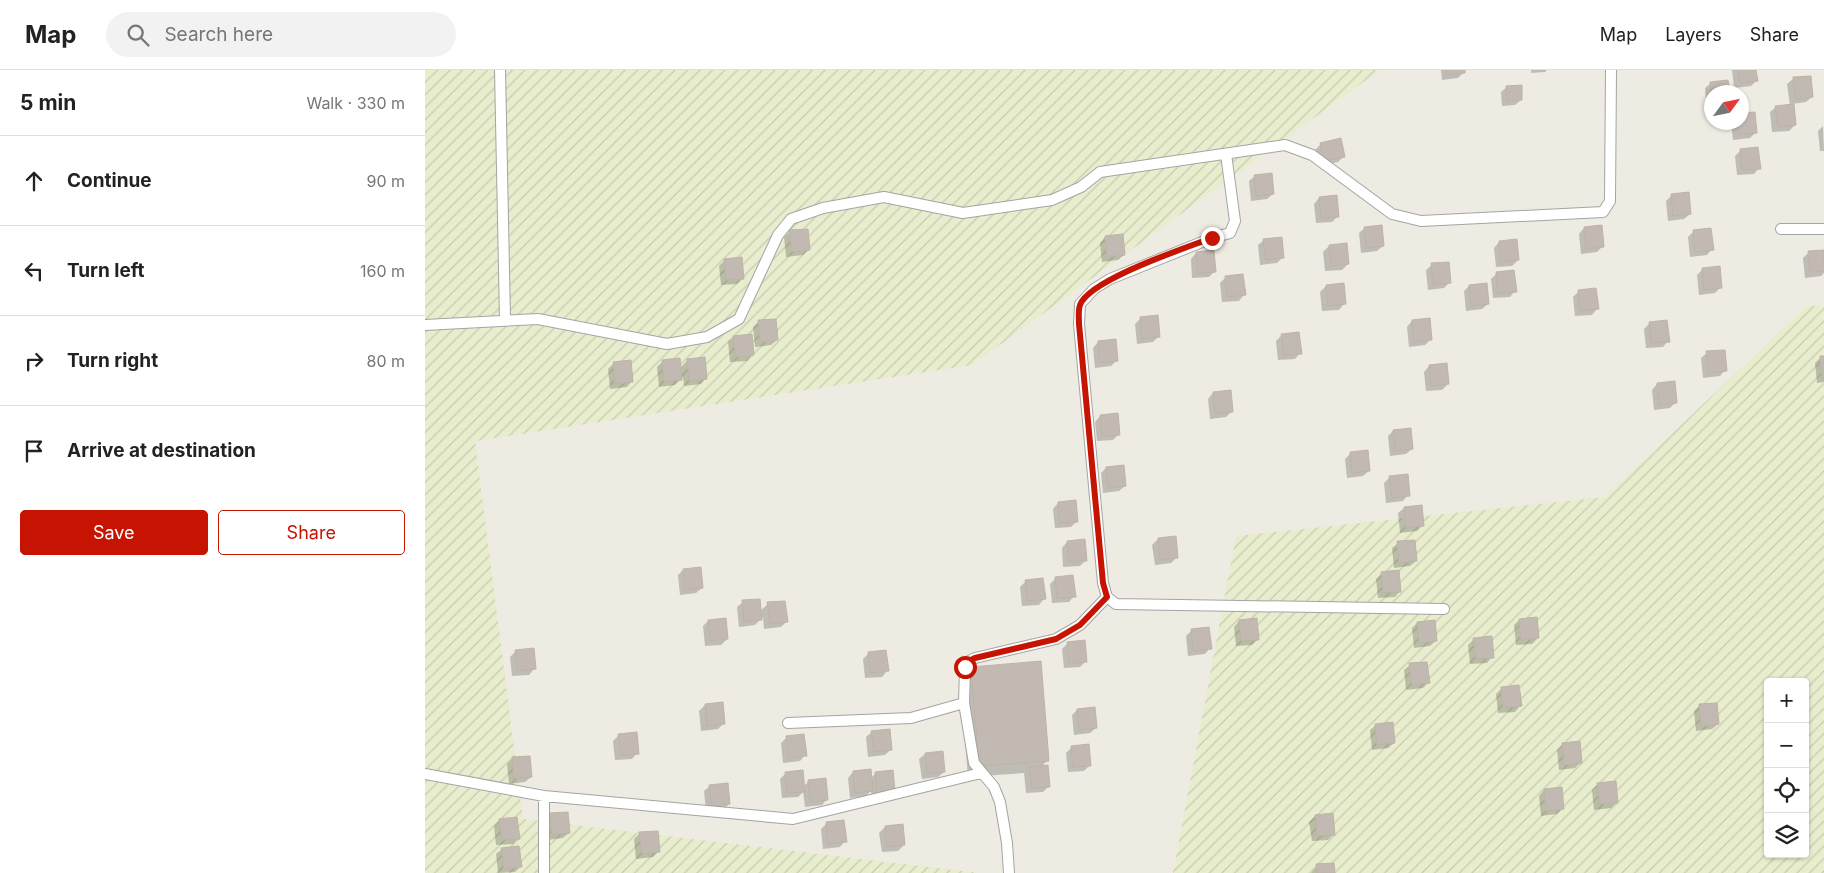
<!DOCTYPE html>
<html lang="en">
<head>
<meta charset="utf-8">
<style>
  :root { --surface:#fff; --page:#f2f2f2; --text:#222; --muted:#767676; --line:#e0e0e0; --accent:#c71402 }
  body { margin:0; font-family:Inter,sans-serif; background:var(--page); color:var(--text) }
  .controls { position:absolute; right:15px; bottom:15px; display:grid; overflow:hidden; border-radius:5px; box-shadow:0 1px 4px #0004 }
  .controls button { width:45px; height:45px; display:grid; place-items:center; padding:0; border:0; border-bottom:1px solid var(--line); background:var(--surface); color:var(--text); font:25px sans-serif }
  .compass { position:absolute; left:1279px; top:15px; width:45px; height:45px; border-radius:50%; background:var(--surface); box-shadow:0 1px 4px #0004; rotate:57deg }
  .stop { position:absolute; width:15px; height:15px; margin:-11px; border:4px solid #c71402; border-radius:50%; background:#fff }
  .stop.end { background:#c71402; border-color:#fff; box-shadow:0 1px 5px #0008 }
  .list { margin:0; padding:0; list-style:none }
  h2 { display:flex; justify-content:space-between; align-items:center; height:65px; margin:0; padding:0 20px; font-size:21px }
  h2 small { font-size:16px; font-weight:400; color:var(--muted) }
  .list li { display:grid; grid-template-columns:32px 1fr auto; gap:15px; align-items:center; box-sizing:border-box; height:90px; padding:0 20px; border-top:1px solid var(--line) }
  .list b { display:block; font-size:19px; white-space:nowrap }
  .list em { font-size:16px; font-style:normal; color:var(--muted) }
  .actions { display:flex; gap:10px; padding:15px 20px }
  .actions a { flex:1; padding:11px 0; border:1px solid var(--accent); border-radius:5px; text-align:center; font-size:18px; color:var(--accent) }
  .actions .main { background:var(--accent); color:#fff }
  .icon { flex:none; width:28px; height:28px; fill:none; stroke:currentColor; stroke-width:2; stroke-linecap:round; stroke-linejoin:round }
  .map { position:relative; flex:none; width:1399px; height:803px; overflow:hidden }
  header { display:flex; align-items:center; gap:30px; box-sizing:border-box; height:70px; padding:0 25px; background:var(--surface); border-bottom:1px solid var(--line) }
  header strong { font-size:24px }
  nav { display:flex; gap:28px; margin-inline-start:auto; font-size:18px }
  .search { width:350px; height:45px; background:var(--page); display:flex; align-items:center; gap:12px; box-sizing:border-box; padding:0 18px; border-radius:28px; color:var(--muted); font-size:19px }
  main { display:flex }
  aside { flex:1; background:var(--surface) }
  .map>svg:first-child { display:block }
  .farmland { fill:url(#farmland-furrows); fill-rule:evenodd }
  .shadow { fill:#0003 }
  .building { fill:#c2bab2; stroke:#bfb3a5 }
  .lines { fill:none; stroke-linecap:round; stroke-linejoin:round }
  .street-casing { stroke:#a4a4a4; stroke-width:12 }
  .street { stroke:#fff; stroke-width:10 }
  .route { stroke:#c71402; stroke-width:6 }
</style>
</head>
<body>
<header>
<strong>Map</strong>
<div class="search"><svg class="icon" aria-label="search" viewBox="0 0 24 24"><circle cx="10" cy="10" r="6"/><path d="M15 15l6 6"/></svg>Search here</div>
<nav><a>Map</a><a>Layers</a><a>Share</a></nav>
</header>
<main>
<aside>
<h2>5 min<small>Walk · 330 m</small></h2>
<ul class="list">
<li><svg class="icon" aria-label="ahead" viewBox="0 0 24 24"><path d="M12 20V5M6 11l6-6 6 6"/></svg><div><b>Continue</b></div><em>90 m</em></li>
<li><svg class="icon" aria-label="left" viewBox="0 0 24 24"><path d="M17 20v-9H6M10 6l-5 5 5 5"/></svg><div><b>Turn left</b></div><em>160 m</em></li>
<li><svg class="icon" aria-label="right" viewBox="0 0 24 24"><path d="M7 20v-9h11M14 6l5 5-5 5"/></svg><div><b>Turn right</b></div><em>80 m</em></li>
<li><svg class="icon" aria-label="arrive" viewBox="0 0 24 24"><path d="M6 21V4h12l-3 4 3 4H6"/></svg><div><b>Arrive at destination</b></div></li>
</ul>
<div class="actions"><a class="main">Save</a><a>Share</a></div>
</aside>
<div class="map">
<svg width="1399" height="803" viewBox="0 0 1399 803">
  <defs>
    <pattern id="farmland-furrows" width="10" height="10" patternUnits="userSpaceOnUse" patternTransform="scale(1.25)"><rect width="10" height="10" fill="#e8edce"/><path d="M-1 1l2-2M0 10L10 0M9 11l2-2" fill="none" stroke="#c7cbb0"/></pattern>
  </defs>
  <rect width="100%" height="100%" fill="#eeebe2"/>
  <path class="farmland" d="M0 0H955L547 295 50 371 98 749 554 803H0Z
    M1383 235 1399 237V803H748L811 466 1180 427ZM1343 612H1380V784H1343Z"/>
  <path class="shadow" d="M1016 0H1038L1039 2 1033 8 1017 10Z
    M1106 0H1122L1120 2 1106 3Z
    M1307 0H1330L1331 11 1326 16 1309 18Z
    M1385 7 1387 27 1381 32 1367 34 1370 55 1364 61 1347 62 1345 42 1351 37 1365 36 1362 14 1368 9Z
    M1302 11 1303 22H1286V38H1282L1280 18 1286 13Z
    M1082 17 1096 30 1090 35 1077 36 1076 22Z
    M1306 52H1316L1330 63 1325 68 1308 70Z
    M1398 56 1399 81H1395L1393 61Z
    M896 74 919 86 913 92 894 96 890 80Z
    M1316 80 1334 98 1329 104 1312 105 1310 86Z
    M830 106 848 124 842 129 826 131 824 111Z
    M1246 126 1265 144 1259 149 1243 151 1241 131Z
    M894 128 913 146 907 152 891 153 889 134Z
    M940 158 958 176 952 181 936 183 934 163Z
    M1159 158 1178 176 1172 182 1156 184 1154 164Z
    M1269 161 1287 179 1282 185 1265 187 1263 167Z
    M365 162 383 180 378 185 361 187 359 167Z
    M680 167 699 185 693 190 677 192 675 173Z
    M839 170 857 188 852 193 835 195 833 175Z
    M1074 172 1093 190 1087 196 1071 197 1069 178Z
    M904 176 923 194 917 200 900 201 898 182Z
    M1399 181V203L1396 206 1380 208 1378 188 1384 182Z
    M771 183 790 201 784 207 767 208 766 189Z
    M300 190 318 208 312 214 296 215 294 196Z
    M1007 195 1025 212 1019 218 1003 220 1001 200Z
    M1278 199 1296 217 1290 223 1274 225 1272 205Z
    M1072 203 1090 221 1085 227 1068 228 1066 209Z
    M801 207 819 225 814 231 797 232 795 213Z
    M918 214 919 234 914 240 897 241 895 222 901 216Z
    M1044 216 1063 234 1057 239 1041 241 1039 221Z
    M1154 221 1172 239 1167 245 1150 246 1148 227Z
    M716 248 734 266 728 272 712 274 710 254Z
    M987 251 1006 269 1000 275 984 277 982 257Z
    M333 252 352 270 346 275 330 277 328 257Z
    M1225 253 1243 271 1238 277 1221 278 1219 259Z
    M857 265 875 283 870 289 853 290 851 271Z
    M309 267 327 285 322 291 305 292 303 272Z
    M673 272 692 290 686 296 670 298 668 278Z
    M1282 283 1300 300 1295 306 1278 308 1276 288Z
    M1399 287V312L1392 313 1390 293 1395 288Z
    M263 290 281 308 276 314 259 316 258 307 250 315 234 317 232 297 238 291 255 298Z
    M189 293 207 311 202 317 185 319 183 299Z
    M1004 296 1023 314 1017 320 1001 321 999 302Z
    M1232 314 1251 332 1245 338 1229 340 1227 320Z
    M788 323 807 341 801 347 785 349 783 329Z
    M675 346 694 364 688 370 672 371 670 352Z
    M968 361 987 379 981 384 965 386 963 366Z
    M926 383 944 401 938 406 922 408 920 389Z
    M681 398 700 416 694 421 678 423 676 403Z
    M965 407 983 425 978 431 961 433 959 413Z
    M633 433 652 451 646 457 630 458 628 439Z
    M979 438 997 456 992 461 975 463 973 443Z
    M750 468 752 487 746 493 730 495 727 475 733 469Z
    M642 472 661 490 655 496 638 497 637 478Z
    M973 473 991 491 985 496 969 498 967 478Z
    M258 500 277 518 271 523 255 525 253 505Z
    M957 503 975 521 970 527 953 528 951 509Z
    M631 508 649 526 644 532 627 533 625 514Z
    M601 511 619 529 614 535 597 536 595 517Z
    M318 532 335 541 343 534 361 552 356 557 339 559 338 547 330 555 314 557 312 537Z
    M1094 550 1113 568 1107 574 1091 575 1089 555Z
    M283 551 302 569 296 575 280 576 278 556Z
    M814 551 833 569 827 575 811 576 809 557Z
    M992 553 1011 571 1005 576 989 578 987 558Z
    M767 560 785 578 780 584 763 586 761 566Z
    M1049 569 1067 587 1062 593 1045 594 1043 575Z
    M643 573 661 591 655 597 639 598 637 579Z
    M91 581 109 599 104 605 87 606 85 587Z
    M444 583 462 601 457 607 440 608 438 589Z
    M985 595 1003 613 998 618 981 620 979 600Z
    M547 598 623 690 616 697 624 716 618 722 601 723 599 703 543 707 535 610Z
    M1077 618 1095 636 1090 642 1073 643 1071 624Z
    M297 634 299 653 293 659 276 661 274 641 280 635Z
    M1274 636 1293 654 1287 659 1271 661 1269 641Z
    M652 640 671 658 665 663 649 665 647 645Z
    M951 655 969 673 963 678 947 680 945 660Z
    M447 662 465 680 460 685 443 687 441 667Z
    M194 665 212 683 207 689 190 690 188 671Z
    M362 667 380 685 375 691 358 693 356 673Z
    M1138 674 1156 692 1150 698 1134 700 1132 680Z
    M647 677 665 695 659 701 643 702 641 683Z
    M500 684 519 702 513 707 497 709 494 689Z
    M87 689 106 707 100 712 84 714 82 694Z
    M428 702 446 708 451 703 469 721 447 728 446 721 441 726 425 728 423 708Z
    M361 703 379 716 384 711 402 729 397 735 380 737 378 722 373 727 357 728 355 709Z
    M1173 714 1192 732 1186 738 1169 740 1167 720Z
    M285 716 304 734 298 740 281 741 279 721Z
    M1119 720 1138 738 1132 744 1116 746 1114 726Z
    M126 745 144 763 138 768 122 770 120 750Z
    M890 746 909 764 903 770 887 771 884 752Z
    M75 750 93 768 88 774 71 775 69 756Z
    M402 753 420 771 415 777 398 779 396 759Z
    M460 757 479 775 473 781 457 782 454 763Z
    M215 763 234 781 228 787 211 789 209 769Z
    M77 779 95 797 90 802 73 803 71 784Z
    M892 796 909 803H886Z"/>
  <path class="building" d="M1022 0H1040V3L1022 5Z
    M1313 0H1331L1333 11 1315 13Z
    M1386 6 1388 27 1370 29 1368 7Z
    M1303 10 1305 22 1286 24 1285 12Z
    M1097 15V30L1082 31 1081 16Z
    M1369 34 1371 55 1353 57 1350 36Z
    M1330 42 1332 63 1314 65 1312 52H1316V43Z
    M916 68 920 87 899 91 895 73Z
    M1333 77 1336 99 1317 100 1315 79Z
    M847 103 849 124 831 126 829 105Z
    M1264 122 1266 144 1248 146 1246 124Z
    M912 125 914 147 896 148 894 127Z
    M957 155 959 176 941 178 939 157Z
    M1177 155 1179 177 1161 179 1159 157Z
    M1286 158 1289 180 1270 182 1268 160Z
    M383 159 385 180 367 182 364 160Z
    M698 164 700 185 682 187 680 166Z
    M857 167 859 188 841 190 838 169Z
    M1092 169 1094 190 1076 192 1074 171Z
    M922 173 924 194 906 196 904 175Z
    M789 180 791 202 773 203 771 182Z
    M1399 180V201L1385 202 1383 181Z
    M317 187 319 209 301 210 299 189Z
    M1024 192 1026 213 1008 215 1006 193Z
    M1295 196 1297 218 1279 220 1277 198Z
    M1089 200 1092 222 1073 223 1071 202Z
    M818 204 821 225 802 227 800 206Z
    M919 213 921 234 903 236 901 215Z
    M1062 213 1064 234 1046 236 1044 215Z
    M1171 218 1174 239 1155 241 1153 220Z
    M733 245 735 267 717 269 715 247Z
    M1005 248 1007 270 989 272 987 250Z
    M351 249 353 270 335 272 333 250Z
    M1242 250 1245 272 1226 273 1224 252Z
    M874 262 877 284 859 285 856 264Z
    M327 264 329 285 311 287 308 266Z
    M691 269 693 291 675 293 673 271Z
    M1300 280 1302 301 1284 303 1281 281Z
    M1395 286H1399V308H1397Z
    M280 287 282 309 264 311 262 289Z
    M255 288 257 310 239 312 237 290Z
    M206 290 208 312 190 314 188 292Z
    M1022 293 1024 314 1006 316 1004 295Z
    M1250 311 1252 333 1234 335 1232 313Z
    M806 320 808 342 790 344 788 322Z
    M693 343 695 365 677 366 675 345Z
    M986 358 988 379 970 381 968 360Z
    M943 380 945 401 927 403 925 382Z
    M699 395 701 416 683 418 681 397Z
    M983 404 985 426 967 428 964 406Z
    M651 430 653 452 635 453 633 432Z
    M997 435 999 456 981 458 979 437Z
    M751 466 753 488 735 490 733 468Z
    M660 469 662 491 644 492 642 471Z
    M990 470 992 491 974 493 972 471Z
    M276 497 278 518 260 520 258 499Z
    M974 500 976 522 958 523 956 502Z
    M648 505 651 527 632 528 630 507Z
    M618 508 621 529 603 531 600 510Z
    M335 529 337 550 319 552 317 530Z
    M360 531 363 552 345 554 342 532Z
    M1112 547 1114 568 1096 570 1094 549Z
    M301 548 303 569 285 571 283 550Z
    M832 548 834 570 816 571 814 550Z
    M1010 550 1012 571 994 573 992 552Z
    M784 557 787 579 768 581 766 559Z
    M1067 566 1069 588 1051 589 1048 568Z
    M660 570 662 592 644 593 642 572Z
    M109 578 111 599 93 601 90 580Z
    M461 580 464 601 445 603 443 582Z
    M616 591 624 691 554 696 546 597Z
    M1002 592 1005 613 987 615 984 593Z
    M1094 615 1097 636 1078 638 1076 617Z
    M298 632 300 654 282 656 280 634Z
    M1292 633 1294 654 1276 656 1274 634Z
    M670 637 672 658 654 660 652 639Z
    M968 652 970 673 952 675 950 654Z
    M465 659 467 680 449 682 446 661Z
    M212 662 214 684 196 685 193 664Z
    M379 664 382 686 364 687 361 666Z
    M1155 671 1157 693 1139 695 1137 673Z
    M664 674 666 696 648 697 646 676Z
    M518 681 520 702 502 704 500 683Z
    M105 686 107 707 89 709 87 687Z
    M623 695 625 717 607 718 604 697Z
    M446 699 448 721 430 723 428 701Z
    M378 700 380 722 362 723 360 702Z
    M468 700 470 722 452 723 450 702Z
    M401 708 403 730 385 732 383 710Z
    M1191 711 1193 733 1175 734 1172 713Z
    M303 713 305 734 287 736 284 715Z
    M1137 717 1139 739 1121 741 1119 719Z
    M143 742 145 763 127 765 125 743Z
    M908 743 910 765 892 766 890 745Z
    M92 747 95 769 77 770 74 749Z
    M419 750 422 772 403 774 401 752Z
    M478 754 480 775 462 777 460 756Z
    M233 761 235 782 217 784 214 762Z
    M94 776 97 797 79 799 76 778Z
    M909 793 910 803H892L891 794Z"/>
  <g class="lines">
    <defs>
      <path id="street" d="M75 0 80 250
        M801 84 810 151 805 163 787 168 685 209 669 219 655 234 654 254 678 513 682 527 691 534 1019 539
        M1356 159H1399
        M0 255 113 249 242 274 282 267 314 249 353 165 366 149 398 138 459 127 538 143 627 130 656 117 675 102 860 75 887 85 967 144 996 151 1178 142 1185 131 1186 0
        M363 653 486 648 539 633
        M0 704 119 726 368 749 556 703
        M119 726V803
        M584 803 582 773 575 732 569 717 549 693 539 633 540 597 544 591 550 588 631 569 655 555 682 527"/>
    </defs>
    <use href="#street" class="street-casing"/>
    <use href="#street" class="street"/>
  </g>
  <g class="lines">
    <path class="route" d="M540 597 544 591 550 588 631 569 655 555 682 527 678 513 654 254C654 248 653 240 655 235 664 210 760 178 787 168"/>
  </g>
</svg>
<div class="controls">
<button>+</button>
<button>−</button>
<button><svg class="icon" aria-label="locate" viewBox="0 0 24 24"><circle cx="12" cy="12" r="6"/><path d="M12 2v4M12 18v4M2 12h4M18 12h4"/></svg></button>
<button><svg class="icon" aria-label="layers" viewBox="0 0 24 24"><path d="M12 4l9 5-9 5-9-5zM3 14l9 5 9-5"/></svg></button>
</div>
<svg class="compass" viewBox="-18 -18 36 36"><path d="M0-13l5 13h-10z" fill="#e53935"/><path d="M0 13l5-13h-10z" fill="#767676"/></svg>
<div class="stop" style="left:540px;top:597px"></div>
<div class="stop end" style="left:787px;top:168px"></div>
</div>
</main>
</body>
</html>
